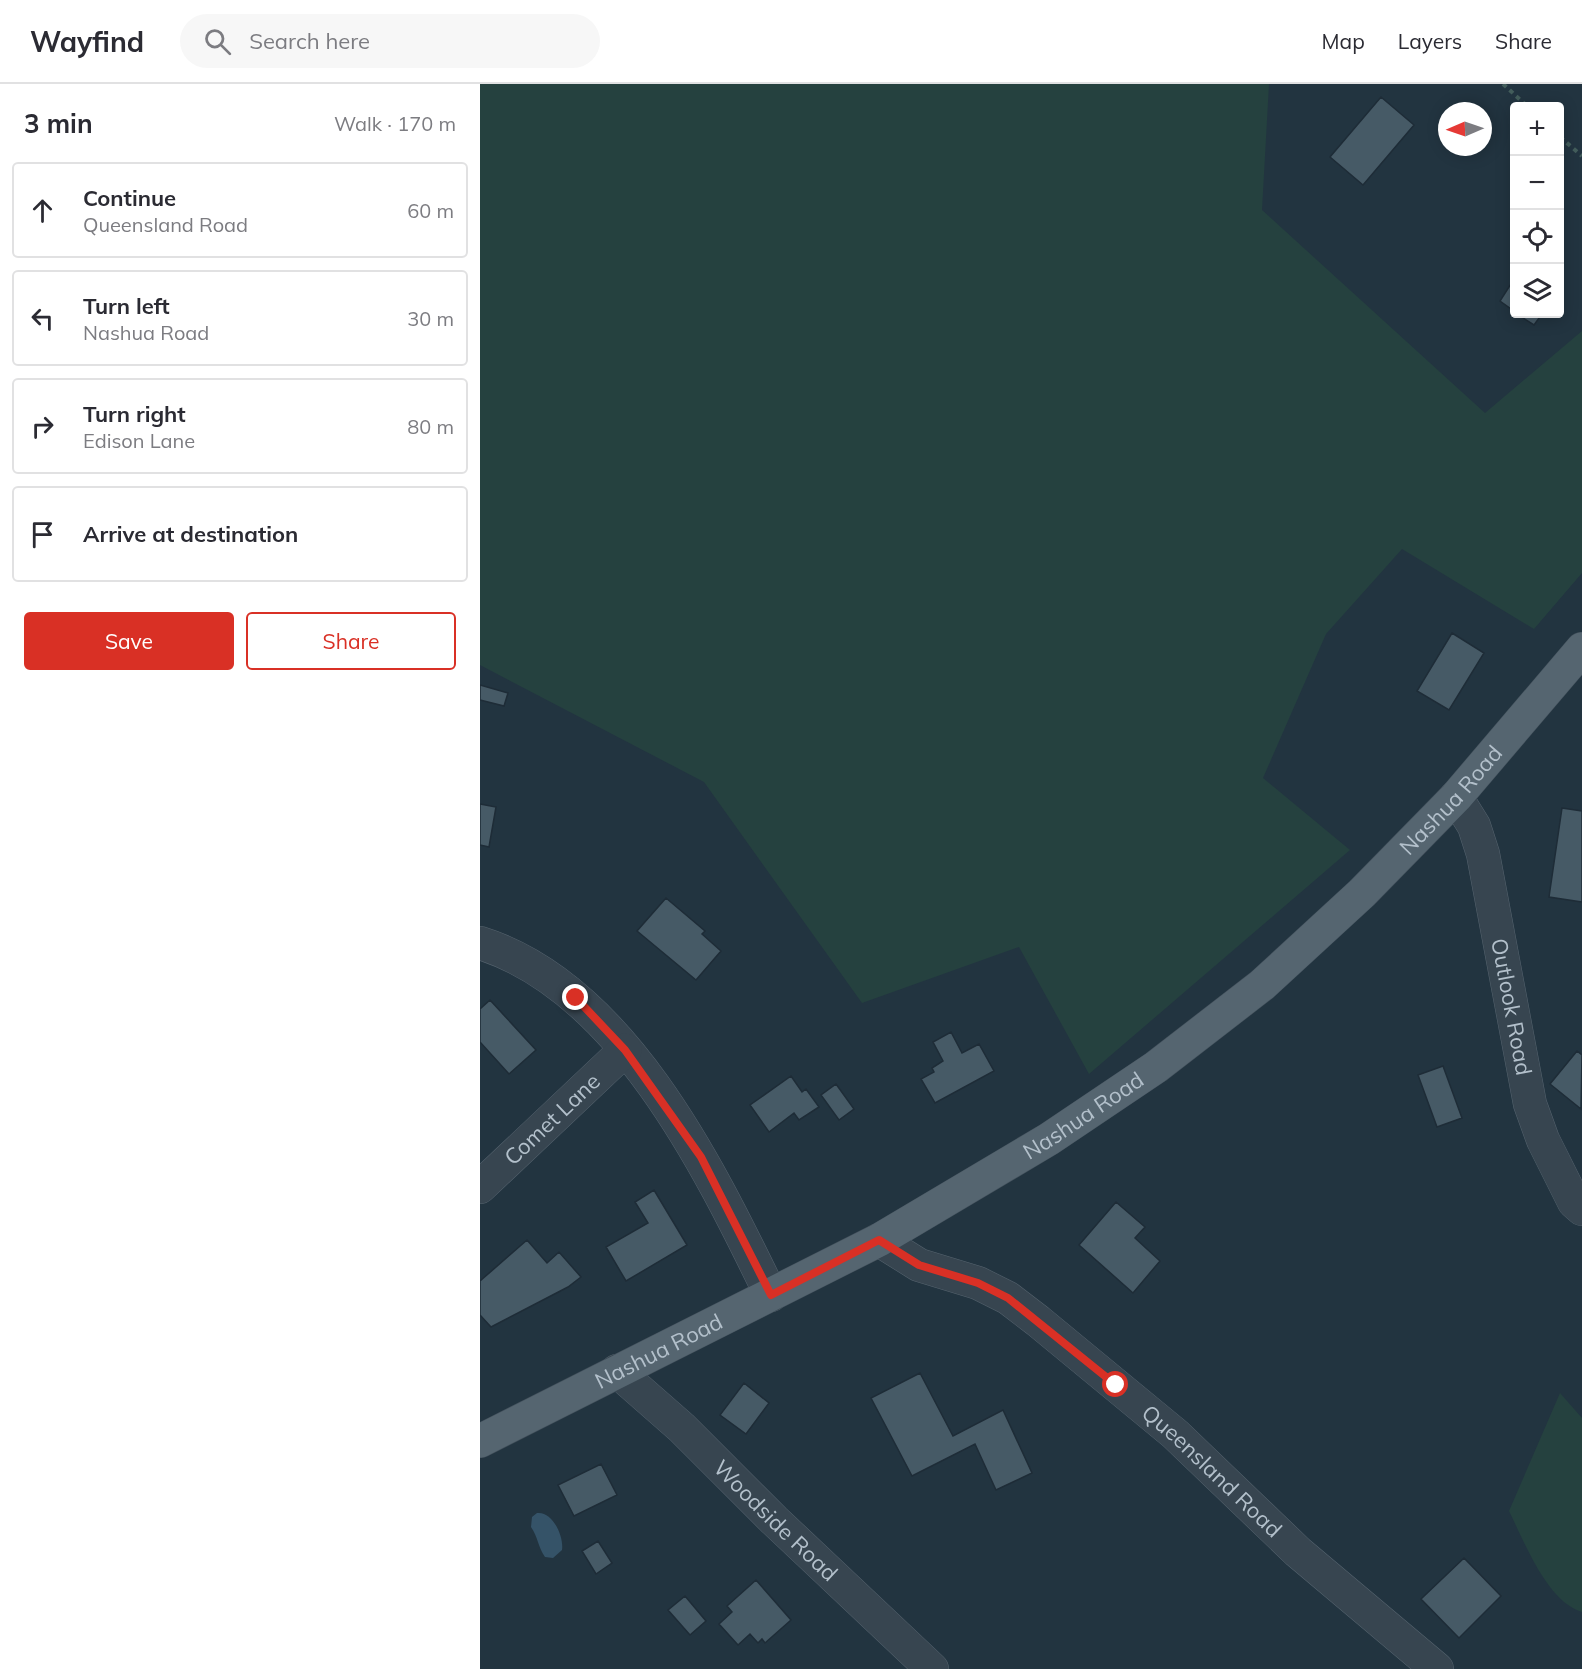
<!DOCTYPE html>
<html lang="en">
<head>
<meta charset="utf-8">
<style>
  :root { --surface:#fff; --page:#f7f7f7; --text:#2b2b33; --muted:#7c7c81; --line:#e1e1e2; --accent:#d93025 }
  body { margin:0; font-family:Mulish,sans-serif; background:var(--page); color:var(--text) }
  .controls { position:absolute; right:18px; top:18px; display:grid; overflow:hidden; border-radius:6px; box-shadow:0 3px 15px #0003 }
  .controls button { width:54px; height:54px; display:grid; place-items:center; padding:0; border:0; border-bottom:2px solid var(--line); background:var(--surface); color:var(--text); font:30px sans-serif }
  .compass { position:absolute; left:958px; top:18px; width:54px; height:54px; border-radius:50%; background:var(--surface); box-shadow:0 3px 15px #0003; rotate:268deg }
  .stop { position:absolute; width:18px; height:18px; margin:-14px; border:4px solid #d93025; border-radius:50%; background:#fff }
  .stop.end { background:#d93025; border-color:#fff; box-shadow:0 2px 6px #0008 }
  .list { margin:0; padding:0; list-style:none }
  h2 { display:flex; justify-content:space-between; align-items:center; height:78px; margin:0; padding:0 24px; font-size:26px }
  h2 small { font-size:20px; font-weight:400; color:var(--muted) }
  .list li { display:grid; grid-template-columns:39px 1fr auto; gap:18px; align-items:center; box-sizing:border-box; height:96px; margin:0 12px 12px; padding:0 12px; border:2px solid var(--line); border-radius:6px }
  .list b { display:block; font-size:22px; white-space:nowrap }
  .list p { margin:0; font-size:20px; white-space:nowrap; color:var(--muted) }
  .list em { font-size:20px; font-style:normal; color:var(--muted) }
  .actions { display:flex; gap:12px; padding:18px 24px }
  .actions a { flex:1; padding:14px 0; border:2px solid var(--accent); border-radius:6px; text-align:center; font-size:21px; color:var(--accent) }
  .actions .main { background:var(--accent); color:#fff }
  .icon { flex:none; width:33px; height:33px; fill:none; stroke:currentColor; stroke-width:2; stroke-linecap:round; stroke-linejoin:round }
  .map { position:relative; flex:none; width:1102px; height:1585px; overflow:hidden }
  header { display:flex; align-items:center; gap:36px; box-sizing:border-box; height:84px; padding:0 30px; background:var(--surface); border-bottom:2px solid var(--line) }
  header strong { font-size:28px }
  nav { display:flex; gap:33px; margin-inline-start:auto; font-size:21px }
  .search { width:420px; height:54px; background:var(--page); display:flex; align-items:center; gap:15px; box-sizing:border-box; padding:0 21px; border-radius:33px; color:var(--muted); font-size:22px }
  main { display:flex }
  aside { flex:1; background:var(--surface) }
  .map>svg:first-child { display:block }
  .green { fill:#25413f }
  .water { fill:#355368 }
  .building { fill:#465a66; stroke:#1e2c37; stroke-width:1.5 }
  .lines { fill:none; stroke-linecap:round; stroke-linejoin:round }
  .minor-casing { stroke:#55636e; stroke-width:34 }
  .major-casing { stroke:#43515c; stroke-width:34 }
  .path { stroke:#435d5b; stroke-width:4; stroke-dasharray:4.5 4.5; stroke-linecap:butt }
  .minor { stroke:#374550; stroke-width:33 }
  .major { stroke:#556570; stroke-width:33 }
  .route { stroke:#d93025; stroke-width:8 }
  .labels { text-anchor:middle; stroke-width:5; stroke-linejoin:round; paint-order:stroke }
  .street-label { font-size:22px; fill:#b3c0cb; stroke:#1c2a35 }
</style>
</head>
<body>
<header>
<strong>Wayfind</strong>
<div class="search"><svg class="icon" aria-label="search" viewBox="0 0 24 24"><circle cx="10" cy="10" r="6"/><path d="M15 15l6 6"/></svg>Search here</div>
<nav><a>Map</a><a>Layers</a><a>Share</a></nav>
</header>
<main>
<aside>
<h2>3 min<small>Walk · 170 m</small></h2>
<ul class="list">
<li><svg class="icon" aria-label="ahead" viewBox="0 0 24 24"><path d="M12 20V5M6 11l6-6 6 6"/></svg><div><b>Continue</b><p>Queensland Road</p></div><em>60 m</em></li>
<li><svg class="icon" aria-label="left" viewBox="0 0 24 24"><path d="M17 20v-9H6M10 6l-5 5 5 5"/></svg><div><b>Turn left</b><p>Nashua Road</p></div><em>30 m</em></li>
<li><svg class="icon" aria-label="right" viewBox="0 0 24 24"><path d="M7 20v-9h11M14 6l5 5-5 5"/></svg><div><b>Turn right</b><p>Edison Lane</p></div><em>80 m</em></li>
<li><svg class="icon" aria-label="arrive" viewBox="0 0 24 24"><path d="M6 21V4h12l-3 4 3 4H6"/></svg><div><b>Arrive at destination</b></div></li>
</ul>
<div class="actions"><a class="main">Save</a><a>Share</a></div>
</aside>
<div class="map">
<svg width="1102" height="1585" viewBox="0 0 1102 1585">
  <rect width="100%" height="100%" fill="#223440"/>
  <path class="green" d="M0 0H789L782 126 1005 329 1102 247V489L1054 545 922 465 846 550 783 694 870 766 609 990 539 863 382 919 224 698 0 581Z
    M1080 1309 1102 1334V1528C1067 1518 1044 1457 1029 1427Z"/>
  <path class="water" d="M57 1429C73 1427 84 1453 82 1466L73 1474 65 1473C58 1463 58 1453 51 1443L52 1433Z"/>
  <path class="building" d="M901 13 934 41 883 101 850 73Z
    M1034 195V227L1020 217Z
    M1037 230H1062L1054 241Z
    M972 549 1004 569 969 626 937 607Z
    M0 601 28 609 24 622 0 616Z
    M0 720 16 723 9 763 0 761Z
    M1082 724 1102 727V818L1069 813Z
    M186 814 225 847 222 850 241 867 216 896 157 847Z
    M10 916 56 966 29 990 0 958V925Z
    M471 948 482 969 499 960 514 987 455 1019 441 995 454 988 452 984 463 977 453 958Z
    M1097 967 1102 971 1101 1025 1070 1000Z
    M963 982 982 1034 957 1043 938 991Z
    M311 992 322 1008 326 1005 339 1023 319 1036 314 1029 289 1048 270 1021Z
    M356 1000 374 1025 359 1036 341 1011Z
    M174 1106 207 1161 146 1197 126 1163 168 1139 155 1118Z
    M636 1118 665 1143 655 1154 680 1177 653 1209 599 1161Z
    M47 1156 67 1179 79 1168 101 1193 88 1203 11 1243 0 1231V1197Z
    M440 1289 473 1352 523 1326 552 1389 516 1406 495 1360 432 1392 391 1314Z
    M264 1299 289 1319 266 1350 240 1331Z
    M121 1380 137 1411 94 1432 78 1401Z
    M118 1457 132 1479 116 1490 102 1467Z
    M984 1474 1021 1512 979 1554 941 1515Z
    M276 1496 311 1536 285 1559 282 1555 278 1559 270 1550 258 1561 239 1540 252 1528 247 1522Z
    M205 1512 226 1537 210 1551 188 1526Z"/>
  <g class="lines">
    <defs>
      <g id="minor">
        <path id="s1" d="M976 713 994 742 1003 770 1050 1020 1063 1056 1094 1118 1102 1125"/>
        <path d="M0 859C143 904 230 1086 291 1211"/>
        <path id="s2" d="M0 1103 145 966"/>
        <path id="s3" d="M399 1156 439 1181 498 1199 528 1214 558 1237 695 1350 818 1468 957 1585"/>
        <path id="s4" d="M137 1287 202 1344 294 1436 452 1585"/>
      </g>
      <g id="major">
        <path id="s5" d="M0 1357 399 1156 569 1055 676 983 782 901 882 809 976 713 1102 565"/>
      </g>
    </defs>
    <use href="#minor" class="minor-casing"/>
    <use href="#major" class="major-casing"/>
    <path class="path" d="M1023 0 1047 22
      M1080 53 1102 72"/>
    <use href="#minor" class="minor"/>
    <use href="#major" class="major"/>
  </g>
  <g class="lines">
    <path class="route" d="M96 914 145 966 221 1073 291 1211 399 1156 439 1181 498 1199 528 1214 636 1301"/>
  </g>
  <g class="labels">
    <g class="street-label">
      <text dy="8" stroke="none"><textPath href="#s5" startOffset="1172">Nashua Road</textPath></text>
      <text dy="8" stroke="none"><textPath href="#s1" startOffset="219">Outlook Road</textPath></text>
      <text dy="8" stroke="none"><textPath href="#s5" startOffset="686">Nashua Road</textPath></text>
      <text dy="8" stroke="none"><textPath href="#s2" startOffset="99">Comet Lane</textPath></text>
      <text dy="8" stroke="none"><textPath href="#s5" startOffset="200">Nashua Road</textPath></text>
      <text dy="8" stroke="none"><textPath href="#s3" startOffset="410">Queensland Road</textPath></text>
      <text dy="8" stroke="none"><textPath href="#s4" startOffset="218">Woodside Road</textPath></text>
    </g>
  </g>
</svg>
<div class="controls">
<button>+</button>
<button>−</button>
<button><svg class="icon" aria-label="locate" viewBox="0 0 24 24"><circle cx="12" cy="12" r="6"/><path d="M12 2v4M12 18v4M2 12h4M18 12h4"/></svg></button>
<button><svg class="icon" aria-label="layers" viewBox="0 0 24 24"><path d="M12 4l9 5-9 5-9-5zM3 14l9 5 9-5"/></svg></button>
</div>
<svg class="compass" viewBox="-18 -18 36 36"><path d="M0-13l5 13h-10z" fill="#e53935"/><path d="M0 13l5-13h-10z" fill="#7c7c81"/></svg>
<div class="stop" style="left:636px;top:1301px"></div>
<div class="stop end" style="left:96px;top:914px"></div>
</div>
</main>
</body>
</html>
